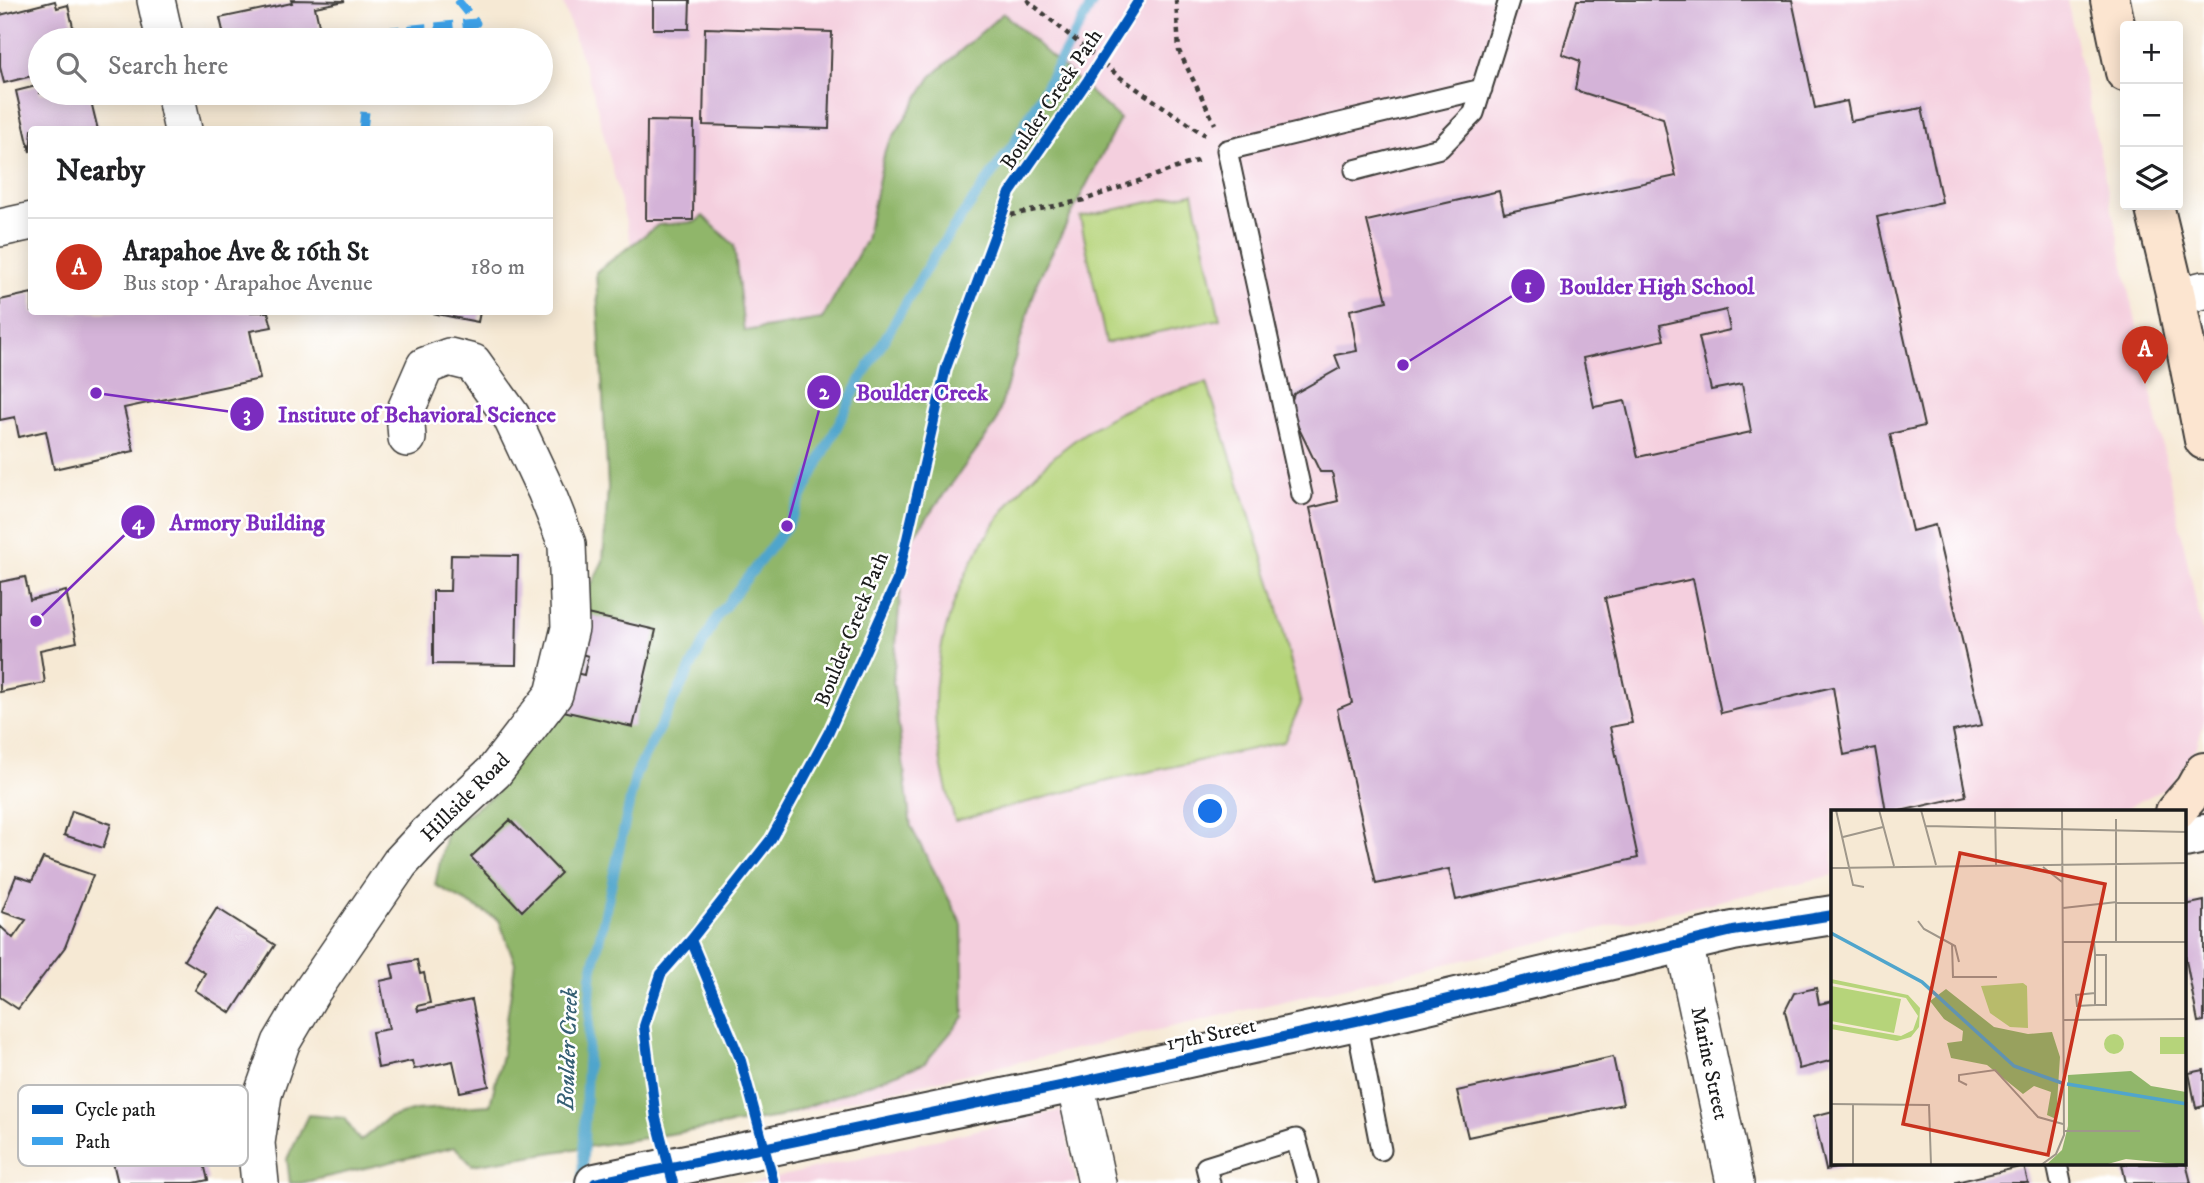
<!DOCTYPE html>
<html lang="en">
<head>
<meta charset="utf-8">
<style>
  :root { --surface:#fff; --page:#f6f6f6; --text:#202124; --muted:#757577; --line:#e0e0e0; --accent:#c8321e }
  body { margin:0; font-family:"IM FELL DW Pica",serif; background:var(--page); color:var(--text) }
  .controls { position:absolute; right:21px; top:21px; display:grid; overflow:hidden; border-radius:7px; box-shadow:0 4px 18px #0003 }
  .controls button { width:63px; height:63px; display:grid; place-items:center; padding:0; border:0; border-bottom:2px solid var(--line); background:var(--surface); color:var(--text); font:35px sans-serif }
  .you { position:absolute; left:1211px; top:812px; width:24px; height:24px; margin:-18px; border:5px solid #fff; border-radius:50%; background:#1a73e8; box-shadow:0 0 0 10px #1a73e833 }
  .badge { display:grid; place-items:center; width:46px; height:46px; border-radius:50%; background:var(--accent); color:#fff; font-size:23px; font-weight:700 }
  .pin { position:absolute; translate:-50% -58px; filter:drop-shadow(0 2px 4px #0008) }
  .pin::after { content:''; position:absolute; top:37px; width:24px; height:21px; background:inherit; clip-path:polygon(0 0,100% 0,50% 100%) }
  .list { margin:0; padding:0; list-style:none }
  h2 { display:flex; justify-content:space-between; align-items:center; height:91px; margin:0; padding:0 28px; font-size:30px }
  h2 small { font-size:23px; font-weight:400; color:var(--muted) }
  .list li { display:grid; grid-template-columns:46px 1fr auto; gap:21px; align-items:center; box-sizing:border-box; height:98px; padding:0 28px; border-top:2px solid var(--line) }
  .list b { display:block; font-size:26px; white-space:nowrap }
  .list p { margin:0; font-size:23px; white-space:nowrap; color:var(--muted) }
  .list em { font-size:23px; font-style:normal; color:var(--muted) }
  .icon { flex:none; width:38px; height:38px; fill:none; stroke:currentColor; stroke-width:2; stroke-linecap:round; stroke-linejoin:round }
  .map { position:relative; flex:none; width:2204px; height:1183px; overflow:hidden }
  .search { position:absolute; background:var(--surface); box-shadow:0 4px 18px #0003; left:28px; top:28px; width:525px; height:77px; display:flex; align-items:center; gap:18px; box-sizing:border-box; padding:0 24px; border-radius:38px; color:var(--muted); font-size:26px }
  .panel { position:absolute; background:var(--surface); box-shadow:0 4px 18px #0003; left:28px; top:126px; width:525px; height:189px; border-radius:7px }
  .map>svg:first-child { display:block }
  .built { fill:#f4cfde }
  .green { fill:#b6d47a; stroke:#69784b; stroke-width:2 }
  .forest { fill:#90b66a; stroke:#566943; stroke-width:2 }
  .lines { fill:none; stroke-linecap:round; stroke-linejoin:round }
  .stream { stroke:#50a5cc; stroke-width:10 }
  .building { fill:#d4b3d8; fill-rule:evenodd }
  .service-casing { stroke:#3d3b38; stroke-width:23 }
  .minor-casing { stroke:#3d3b38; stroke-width:40 }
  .tertiary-casing { stroke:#3d3b38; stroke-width:42 }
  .secondary-casing { stroke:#3d3b38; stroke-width:42 }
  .path { stroke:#3d3b38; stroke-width:4.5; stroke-dasharray:5 5; stroke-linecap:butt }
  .service { stroke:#fff; stroke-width:19 }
  .minor { stroke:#fff; stroke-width:37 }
  .tertiary { stroke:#fff; stroke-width:38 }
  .secondary { stroke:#fce5d0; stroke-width:38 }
  .quiet { stroke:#3da2ea; stroke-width:9; stroke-dasharray:18 9; stroke-linecap:butt }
  .cycleway-casing { stroke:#fff; stroke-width:15 }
  .cycleway { stroke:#0057b8; stroke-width:10 }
  .labels { text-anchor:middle; stroke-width:5; stroke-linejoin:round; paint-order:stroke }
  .street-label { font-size:21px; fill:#1c1c1c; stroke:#fff }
  .water-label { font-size:23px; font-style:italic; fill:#366074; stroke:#fff }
  .inset-river { fill:none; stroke:#50a5cc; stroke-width:3.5 }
  .inset-road { fill:none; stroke:#9f978a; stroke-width:2 }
  .view { fill:#c8321e; fill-opacity:0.15; stroke:#c8321e; stroke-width:3.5 }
  .inset-edge { fill:none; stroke:#1c1c1c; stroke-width:3.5 }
  .key { fill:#fff; stroke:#bbb; stroke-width:2 }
  .key-label { font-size:19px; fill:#1c1c1c }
  .leader { fill:none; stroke:#7b2cbf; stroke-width:2.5 }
  .callout-dot { fill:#7b2cbf; stroke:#fff; stroke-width:2.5 }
  .mark-label { font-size:21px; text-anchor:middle; font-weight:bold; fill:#fff }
  .callout-label { font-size:23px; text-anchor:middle; font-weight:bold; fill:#7b2cbf; stroke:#fff; stroke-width:5; stroke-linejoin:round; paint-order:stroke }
</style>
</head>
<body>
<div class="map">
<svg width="2204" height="1183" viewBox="0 0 2204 1183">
  <rect width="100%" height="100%" fill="#fff"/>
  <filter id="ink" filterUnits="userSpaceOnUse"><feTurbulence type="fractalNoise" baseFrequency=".0143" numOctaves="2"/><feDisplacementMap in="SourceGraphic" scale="14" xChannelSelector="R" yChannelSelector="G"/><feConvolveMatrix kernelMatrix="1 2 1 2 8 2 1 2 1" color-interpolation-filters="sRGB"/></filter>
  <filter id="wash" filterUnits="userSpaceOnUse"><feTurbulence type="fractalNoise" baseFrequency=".00686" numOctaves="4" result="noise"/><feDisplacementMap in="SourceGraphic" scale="28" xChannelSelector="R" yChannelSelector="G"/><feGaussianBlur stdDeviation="1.57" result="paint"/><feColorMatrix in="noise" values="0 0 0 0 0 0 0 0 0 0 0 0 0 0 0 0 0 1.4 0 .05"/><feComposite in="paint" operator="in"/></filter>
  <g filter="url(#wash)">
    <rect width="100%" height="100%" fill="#f6e9d4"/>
    <path class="built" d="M562 0H2067L2204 639V722L2197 746 2170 786 2124 809 2109 812H1833V875L779 1117 736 659 593 92Z
      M1061 1110 1077 1183H753Z"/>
    <path class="green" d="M1193 193 1220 319 1106 343 1080 217Z
      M1207 383 1274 592 1301 704 1284 742 1112 780 955 821C942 774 930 723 937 674 950 569 1015 472 1107 419 1138 401 1173 391 1207 383Z"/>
    <path class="forest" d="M1003 13 1120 119 1038 280 996 423 904 549 893 681 911 827 962 924 964 1017 924 1064 779 1117 472 1165 455 1147 301 1183H290L287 1159 308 1115 344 1118 360 1141 388 1118 415 1110 490 1105 502 1055 515 963 499 920 435 885 447 829 496 793 570 628 603 561 608 487 596 272 658 225 695 222 703 216 734 245 744 331 822 319 866 240 885 150 931 77Z"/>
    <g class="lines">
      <path class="stream" d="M582 1181 591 977 636 773 717 617 787 526 861 379 933 257 1014 143 1094 0"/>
    </g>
    <g id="blocks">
      <path class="building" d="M291 0 345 1 315 7 322 39 225 40 220 18 292 3Z
        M653 0H690L689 29H653Z
        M1577 0H1792L1815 108 1847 101 1851 121 1922 108 1942 202 1877 217 1924 426 1890 434 1912 531 1935 525 1982 725 1953 731 1966 796 1896 812H1886L1875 748 1844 755 1833 687 1721 713 1693 579 1605 598 1632 723 1610 727 1638 858 1456 900 1449 869 1376 884 1337 709 1352 703 1310 508 1338 501 1332 472H1320L1289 408 1294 394 1340 368 1335 355 1357 351 1350 310 1387 301 1367 221 1499 191 1504 213 1676 176 1663 118 1575 90 1580 61 1562 54ZM1726 310 1730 330 1699 337 1711 390 1742 384 1751 432 1638 457 1625 401 1594 407 1583 358 1664 340 1660 325Z
        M55 1 57 8 68 5 76 40H40V74L4 83 0 67V15Z
        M705 28 832 32 829 129 703 125Z
        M40 85V93H89L98 130H32L30 152 16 91Z
        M647 121 694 122 693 220H646Z
        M32 293V312H268L272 327 250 331 260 379 124 408 134 451 54 469 46 431 19 437 15 417 0 420V300Z
        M427 312H480L478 322Z
        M451 555 518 556 516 665 433 664V591H450Z
        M25 577 30 600 66 591 77 642 40 650 45 683 0 692V582Z
        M587 614 656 630 633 727 563 711 571 672 584 675 588 656 578 653Z
        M72 811 111 824 103 848 64 835Z
        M510 820 561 873 522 911 471 857Z
        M43 858 93 875 65 947 18 1009 0 997V926L13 938 26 920 2 912 16 876 32 881Z
        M2204 901V1021L2198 1022 2185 955V905Z
        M217 908 275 945 231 1013 195 990 205 973 184 960Z
        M417 960 420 974 424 973 430 1003 417 1006 418 1011 472 1000 489 1086 460 1092 453 1061 414 1069 412 1061 378 1068 372 1032 389 1029 380 981 394 978 391 965Z
        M1816 988 1819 1004 1833 1001V1060L1799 1069 1785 1011 1794 993Z
        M1613 1057 1623 1104 1468 1137 1457 1091Z
        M2204 1070V1106L2196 1108 2189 1073Z
        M189 1109 194 1132 204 1130 211 1158 203 1160 208 1180 194 1183H118L110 1150 150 1141 145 1119Z
        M1833 1111V1164L1849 1165 1826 1170 1814 1116Z
        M2185 1159 2191 1183H2126L2122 1164H2185Z
        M2024 1166 2028 1183H1956V1182Z"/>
    </g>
  </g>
  <g filter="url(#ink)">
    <use href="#blocks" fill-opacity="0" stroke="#3d3b38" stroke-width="2"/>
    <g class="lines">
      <defs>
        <path id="service" d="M1355 170 1440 148 1474 113 1509 0
          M1302 495 1227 150 1482 89
          M1356 1021 1381 1150
          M2057 1164 2061 1183
          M1210 1183 1206 1167 1296 1139 1308 1183"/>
        <path id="minor" d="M156 0 165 40
          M175 93 183 130
          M0 228 32 221
          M2176 297 2204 290
          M1684 943 1735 1183
          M1075 1083 1097 1183
          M260 1183 256 1143 263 1094 281 1043 310 994 400 863 427 834 494 772 554 694 570 628 567 544 546 491 511 416 473 363 449 357 425 366 405 412 407 438"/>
        <path id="tertiary" d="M2185 838 2204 834
          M595 1183 1075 1083 1356 1021 1733 931 1833 915"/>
        <path id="secondary" d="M2110 0 2125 72
          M2154 205 2176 297 2204 440
          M2175 812 2194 790 2204 772"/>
      </defs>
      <use href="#service" class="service-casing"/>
      <use href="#minor" class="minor-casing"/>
      <use href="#tertiary" class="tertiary-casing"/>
      <use href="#secondary" class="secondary-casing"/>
      <path class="path" d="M1027 0 1121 78 1205 135
        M1176 0 1179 51 1215 124
        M1001 217 1084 200 1202 159"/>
      <use href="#service" class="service"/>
      <use href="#minor" class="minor"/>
      <use href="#tertiary" class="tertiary"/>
      <use href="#secondary" class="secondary"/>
      <path class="quiet" d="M397 40 392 31 476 23 457 0
        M363 130 367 93 427 96 425 93"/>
      <defs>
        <path id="cycleway" d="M691 940 741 1061 774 1183
          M595 1183 1075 1083 1356 1021 1733 931 1833 915
          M673 1183 656 1118 644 1026 661 974 691 940 771 839 829 732 898 578 946 368 1010 193 1088 80 1139 0"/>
      </defs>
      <use href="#cycleway" class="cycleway-casing"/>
      <use href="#cycleway" class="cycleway"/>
    </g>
  </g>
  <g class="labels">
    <g class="street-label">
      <text transform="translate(1051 99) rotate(-56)" y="7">Boulder Creek Path</text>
      <text transform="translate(851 629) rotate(-68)" y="7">Boulder Creek Path</text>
      <text transform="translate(465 797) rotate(-45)" y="7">Hillside Road</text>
      <text transform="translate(1211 1034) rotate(-12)" y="7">17th Street</text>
      <text transform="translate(1710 1063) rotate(78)" y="7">Marine Street</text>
    </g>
    <g class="water-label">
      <text transform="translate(567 1049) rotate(-88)" y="8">Boulder Creek</text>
    </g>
  </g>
  <g transform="translate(1831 810)">
    <rect width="355" height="355" fill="#f6e9d4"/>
    <path d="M0 169 77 185 89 198 88 217 80 227 66 231 0 219V214L70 226 82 220 87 206 75 188 0 173ZM192 173 196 176 197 218 179 217 159 203 150 176ZM0 176 70 189 63 223 0 211ZM273 234a10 10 0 1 1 20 0a10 10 0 1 1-20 0ZM329 227H355V244H329Z" fill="#b6d47a"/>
    <path d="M115 179 163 217 197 224 221 222 229 247 225 309 216 305 220 282 203 276 192 284 156 255 120 248 116 233 131 231 132 221 113 209 99 191ZM300 261 320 276 355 282V355L295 349 273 355H215L231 340 237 316V265Z" fill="#90b66a"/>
    <path class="inset-river" d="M0 123 91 172 183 256 231 273M236 274 356 294"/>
    <path class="inset-road" d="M5 0 22 75 33 77M48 0 63 56M90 0 105 55M164 0 165 55M285 9V132M95 16 356 22M12 27 52 17M212 57 231 72M0 58 356 53M286 93H356M232 98 286 92M87 111 93 119 124 136 128 152M231 132H356M263 132 264 144V195L246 196 245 185 264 183M121 134 122 167H166M264 145H275V195H264M233 210 356 209M136 275 128 271V265L164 260 207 307 232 314M0 294 98 295 100 355M22 295V355M232 321H309M210 355 225 344 233 325 231 0"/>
    <path class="view" d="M129 43 274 74 217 345 72 314Z"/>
    <rect width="355" height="355" class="inset-edge"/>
  </g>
  <rect x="18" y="1085" width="230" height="81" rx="10" class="key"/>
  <rect x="32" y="1105" width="31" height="9" fill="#0057b8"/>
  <rect x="32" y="1137" width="31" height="8" fill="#3da2ea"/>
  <g class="key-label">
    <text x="75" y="1116">Cycle path</text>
    <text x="75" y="1148">Path</text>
  </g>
  <path class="leader" d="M1403 365L1528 286M787 526L824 392M96 393L247 414M36 621L138 522"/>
  <g class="callout-dot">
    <circle cx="1403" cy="365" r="7"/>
    <circle cx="787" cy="526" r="7"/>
    <circle cx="96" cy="393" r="7"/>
    <circle cx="36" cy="621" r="7"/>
    <circle cx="1528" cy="286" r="18"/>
    <circle cx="824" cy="392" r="18"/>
    <circle cx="247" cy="414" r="18"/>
    <circle cx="138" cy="522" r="18"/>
  </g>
  <g class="mark-label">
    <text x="1528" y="293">1</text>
    <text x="824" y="399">2</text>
    <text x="247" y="421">3</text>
    <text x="138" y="529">4</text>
  </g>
  <g class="callout-label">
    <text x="1657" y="294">Boulder High School</text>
    <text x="922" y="400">Boulder Creek</text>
    <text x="417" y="422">Institute of Behavioral Science</text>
    <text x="247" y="530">Armory Building</text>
  </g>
</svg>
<div class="controls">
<button>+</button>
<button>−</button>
<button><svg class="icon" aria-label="layers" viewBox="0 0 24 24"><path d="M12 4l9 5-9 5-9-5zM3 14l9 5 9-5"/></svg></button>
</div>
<div class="you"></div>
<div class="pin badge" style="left:2145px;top:384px">A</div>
<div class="search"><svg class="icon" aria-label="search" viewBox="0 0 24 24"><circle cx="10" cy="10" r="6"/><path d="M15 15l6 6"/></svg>Search here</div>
<section class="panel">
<h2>Nearby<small></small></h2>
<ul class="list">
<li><span class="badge">A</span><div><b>Arapahoe Ave &amp; 16th St</b><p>Bus stop · Arapahoe Avenue</p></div><em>180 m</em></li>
</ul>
</section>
</div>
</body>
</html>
